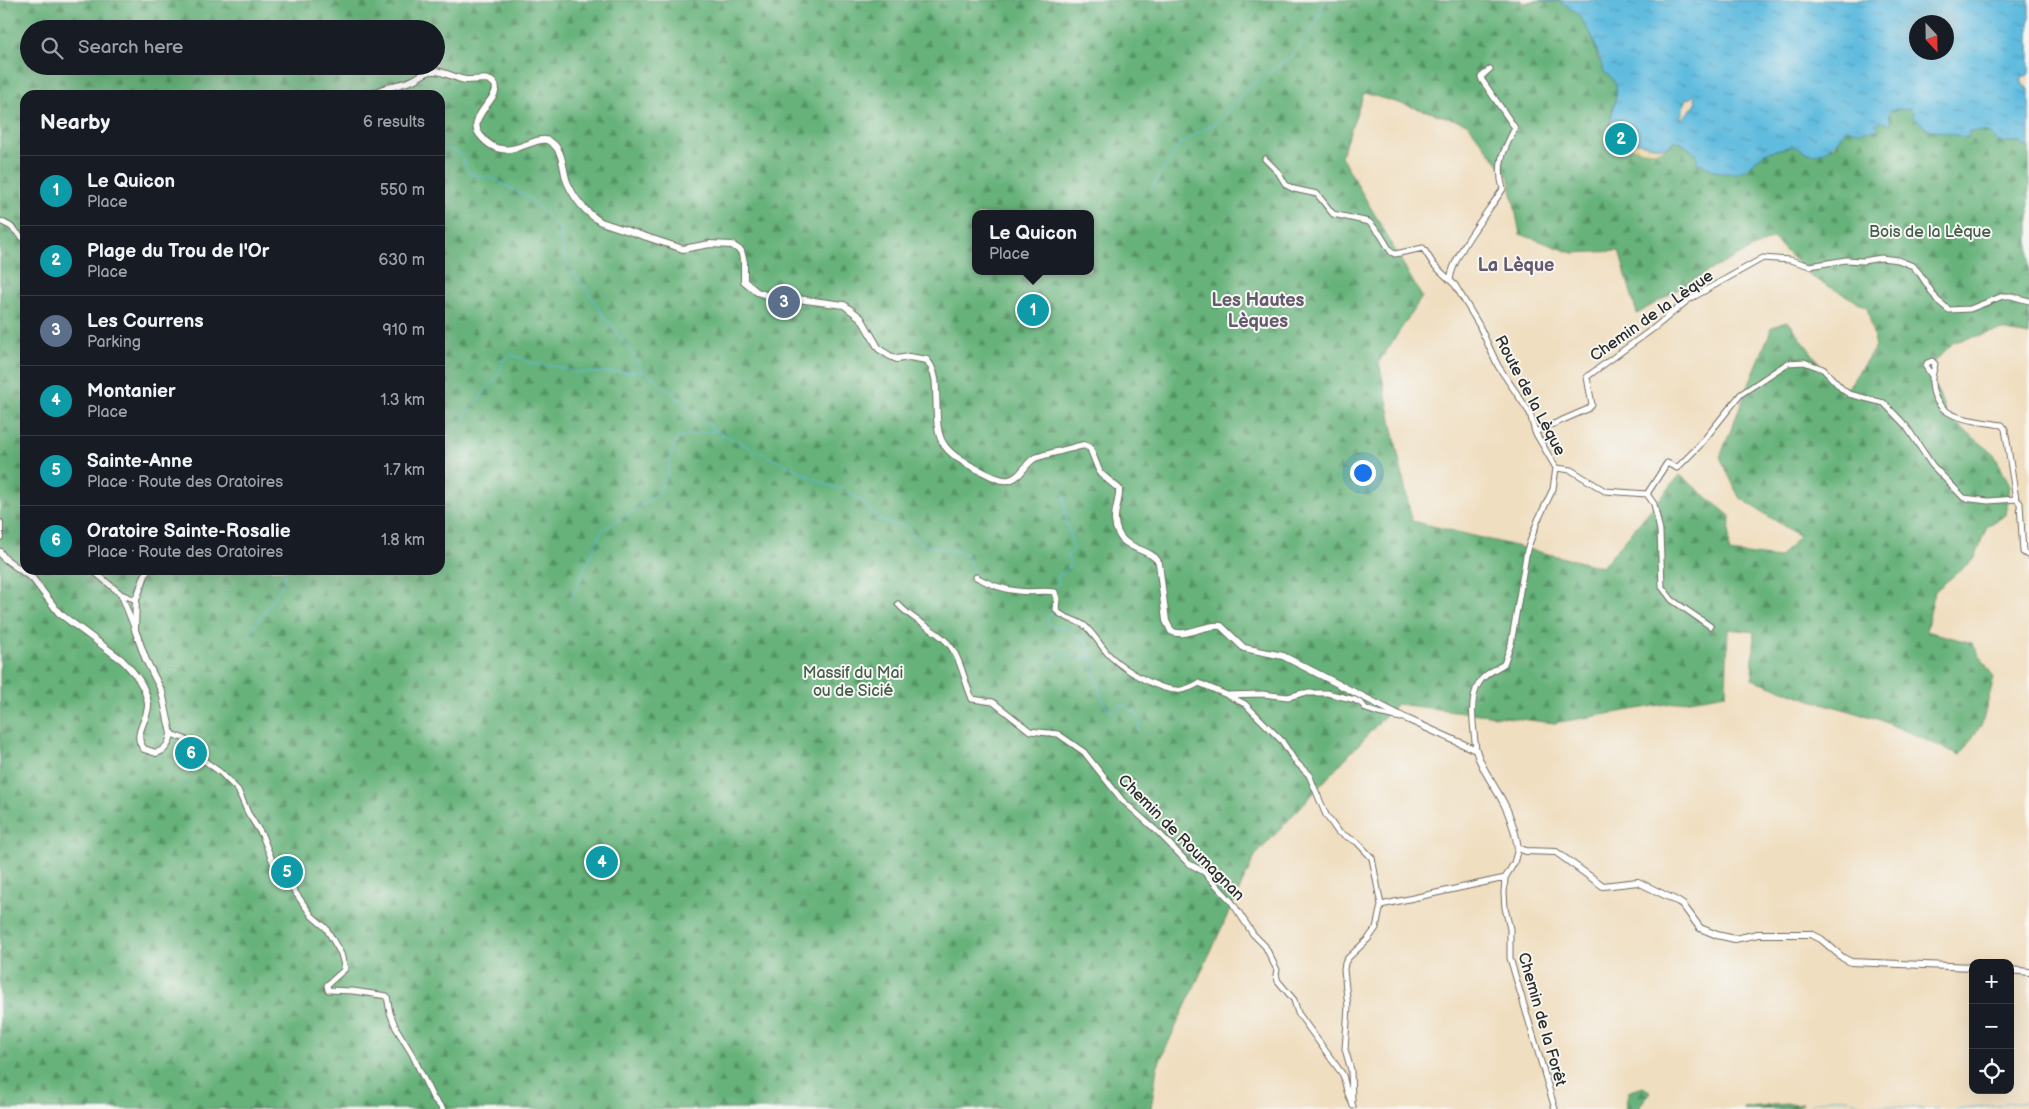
<!DOCTYPE html>
<html lang="en">
<head>
<meta charset="utf-8">
<style>
  :root { --surface:#171b24; --page:#20242c; --text:#f1f3f6; --muted:#9ea1a6; --line:#363941; --accent:#d1495b }
  body { margin:0; font-family:"Balsamiq Sans",sans-serif; background:var(--page); color:var(--text) }
  .controls { position:absolute; right:15px; bottom:15px; display:grid; overflow:hidden; border-radius:10px; box-shadow:0 5px 20px #0002 }
  .controls button { width:45px; height:45px; display:grid; place-items:center; padding:0; border:0; border-bottom:1px solid var(--line); background:var(--surface); color:var(--text); font:25px sans-serif }
  .compass { position:absolute; left:1909px; top:15px; width:45px; height:45px; border-radius:50%; background:var(--surface); box-shadow:0 5px 20px #0002; rotate:158deg }
  .you { position:absolute; left:1362px; top:472px; width:18px; height:18px; margin:-12px; border:4px solid #fff; border-radius:50%; background:#1a73e8; box-shadow:0 0 0 8px #1a73e833 }
  .badge { display:grid; place-items:center; width:32px; height:32px; border-radius:50%; background:var(--accent); color:#fff; font-size:16px; font-weight:700 }
  .pin { position:absolute; translate:-50% -50%; border:2px solid #fff; box-shadow:0 1px 5px #0006 }
  .popup { position:absolute; left:972px; top:210px; width:122px; height:65px; box-sizing:border-box; display:grid; place-content:center; border-radius:10px; background:var(--surface); filter:drop-shadow(0 1px 4px #0005); font-size:16px; white-space:nowrap; color:var(--muted) }
  .popup b { font-size:19px; color:var(--text) }
  .popup::after { content:''; position:absolute; left:50%; top:100%; margin-left:-10px; border:10px solid transparent; border-top-color:var(--surface) }
  .list { margin:0; padding:0; list-style:none }
  h2 { display:flex; justify-content:space-between; align-items:center; height:65px; margin:0; padding:0 20px; font-size:21px }
  h2 small { font-size:16px; font-weight:400; color:var(--muted) }
  .list li { display:grid; grid-template-columns:32px 1fr auto; gap:15px; align-items:center; box-sizing:border-box; height:70px; padding:0 20px; border-top:1px solid var(--line) }
  .list b { display:block; font-size:19px; white-space:nowrap }
  .list p { margin:0; font-size:16px; white-space:nowrap; color:var(--muted) }
  .list em { font-size:16px; font-style:normal; color:var(--muted) }
  .icon { flex:none; width:28px; height:28px; fill:none; stroke:currentColor; stroke-width:2; stroke-linecap:round; stroke-linejoin:round }
  .map { position:relative; flex:none; width:2029px; height:1109px; overflow:hidden }
  .search { position:absolute; background:var(--surface); box-shadow:0 5px 20px #0002; left:20px; top:20px; width:425px; height:55px; display:flex; align-items:center; gap:12px; box-sizing:border-box; padding:0 18px; border-radius:28px; color:var(--muted); font-size:19px }
  .panel { position:absolute; background:var(--surface); box-shadow:0 5px 20px #0002; left:20px; top:90px; width:425px; height:485px; border-radius:15px }
  .map>svg:first-child { display:block }
  .forest { fill:url(#forest-firs); stroke:#486e52; fill-rule:evenodd }
  .sand { fill:url(#sand-dots); stroke:#8c8264 }
  .water { fill:url(#water-ripples); stroke:#467485; fill-rule:evenodd }
  .lines { fill:none; stroke-linecap:round; stroke-linejoin:round }
  .stream { stroke:#61bcdf; stroke-width:1 }
  .minor-casing { stroke:#706a5f; stroke-width:7 }
  .tertiary-casing { stroke:#706a5f; stroke-width:8 }
  .minor { stroke:#fff; stroke-width:5 }
  .tertiary { stroke:#fff; stroke-width:6 }
  .labels { text-anchor:middle; stroke-width:4; stroke-linejoin:round; paint-order:stroke }
  .park-label { font-size:16px; fill:#445c49; stroke:#f6f6f2 }
  .street-label { font-size:16px; fill:#2b2b2b; stroke:#f6f6f2 }
  .neighbourhood-label { font-size:18px; font-weight:bold; fill:#65596d; stroke:#f6f6f2 }
</style>
</head>
<body>
<div class="map">
<svg width="2029" height="1109" viewBox="0 0 2029 1109">
  <defs>
    <pattern id="forest-firs" width="22" height="20" patternUnits="userSpaceOnUse" patternTransform="scale(1.25)"><rect width="22" height="20" fill="#66b27a"/><path d="M5 1l3.5 6h-7zM16 11l3.5 6h-7z" fill="#549164"/></pattern>
    <pattern id="sand-dots" width="8" height="8" patternUnits="userSpaceOnUse" patternTransform="scale(1.25)"><rect width="8" height="8" fill="#eeda9e"/><path d="M2 2h.1M6 6h.1" fill="none" stroke="#cb8" stroke-width="1.8" stroke-linecap="round"/></pattern>
    <pattern id="water-ripples" width="26" height="14" patternUnits="userSpaceOnUse" patternTransform="scale(1.25)"><rect width="26" height="14" fill="#61bcdf"/><path d="M2 4q2-2 4 0t4 0M15 11q2-2 4 0t4 0" fill="none" stroke="#5099b5"/></pattern>
  </defs>
  <rect width="100%" height="100%" fill="#f6f6f2"/>
  <filter id="ink" filterUnits="userSpaceOnUse"><feTurbulence type="fractalNoise" baseFrequency=".02" numOctaves="2"/><feDisplacementMap in="SourceGraphic" scale="10" xChannelSelector="R" yChannelSelector="G"/><feConvolveMatrix kernelMatrix="1 2 1 2 8 2 1 2 1" color-interpolation-filters="sRGB"/></filter>
  <filter id="wash" filterUnits="userSpaceOnUse"><feTurbulence type="fractalNoise" baseFrequency=".0096" numOctaves="4" result="noise"/><feDisplacementMap in="SourceGraphic" scale="20" xChannelSelector="R" yChannelSelector="G"/><feGaussianBlur stdDeviation="1.12" result="paint"/><feColorMatrix in="noise" values="0 0 0 0 0 0 0 0 0 0 0 0 0 0 0 0 0 1.4 0 .05"/><feComposite in="paint" operator="in"/></filter>
  <g filter="url(#wash)">
    <rect width="100%" height="100%" fill="#f0dec0"/>
    <path class="forest" d="M0 0H1521L1522 4 1536 0 1547 2 1559 1 1578 14 1592 36 1598 59 1612 77 1617 87 1616 98 1610 117 1681 143 1697 154 1746 169 1764 153 1792 146 1808 153 1834 147 1847 127 1874 130 1880 129 1875 125 1877 122H1891L1889 113 1890 111 1910 107C1915 114 1918 120 1924 127 1930 133 1959 132 1968 132L1969 131 1988 132 1999 142 2022 143 2029 146V335L2001 330 1954 342 1928 368 1948 417 1994 454 2010 486 2006 515 1987 526 1975 558 1935 591 1926 631 1972 643 1994 678 1982 724 1960 755 1878 719 1811 700 1752 679 1754 632 1728 629 1726 694 1554 723 1396 704 1255 856 1157 1067 1151 1109H0ZM29 29H436V66H29ZM1364 93 1467 123 1509 178 1520 234 1573 253 1619 251 1637 314 1714 268 1773 238 1810 276 1867 307 1876 346 1843 395 1788 321 1772 327 1720 457 1739 497 1799 536 1779 558 1729 552 1730 516 1680 475 1602 567 1412 521 1379 362 1422 297 1341 156ZM25 95H440V570H25ZM976 214H1090V271H976Z
      M1643 1087 1651 1092 1640 1105V1109H1625L1628 1092Z
      M1803 1103 1797 1109H1743L1745 1107Z"/>
    <path class="sand" d="M1610 128C1626 143 1646 145 1667 148 1647 157 1627 147 1610 135Z"/>
    <path class="water" d="M1540 0H2029V74L2021 78 2023 85 2029 89V146L2025 148 2022 143 1998 142 1988 132 1969 131 1968 138 1925 128C1922 123 1916 119 1912 116L1915 113 1910 110V107L1905 110C1899 108 1892 109 1889 113L1891 124 1880 122 1875 124 1880 129 1859 132 1847 128C1838 141 1826 158 1806 153 1802 151 1797 148 1792 146L1764 153 1746 169 1738 173H1721L1697 163V154L1681 143 1674 140 1667 148C1646 145 1626 143 1610 128 1610 106 1628 86 1604 72L1592 36 1578 14 1559 1 1547 2ZM1916 22H1946V52H1916ZM1694 95 1696 104 1680 120 1686 98 1689 99Z"/>
    <g class="lines">
      <path class="stream" d="M440 150H455L462 157 469 173 494 179 532 200 558 226 565 258 577 278 585 287 603 315 634 356 643 371 657 380 716 431 821 482 841 489
        M1151 189 1180 144 1217 122 1251 85 1293 55 1316 24 1325 0
        M444 429 450 432
        M440 443 473 407 501 371 503 359 513 355 521 358 531 364 554 366 578 373 642 371
        M846 491 863 502 876 519 908 528 919 543 966 554 974 572
        M1053 589 1059 584 1058 575 1067 569 1070 563 1067 556 1072 552 1073 545 1066 519 1064 493
        M571 599 602 530 640 507 659 492 668 472 672 451 676 441 687 435 715 431
        M1054 608 1047 620 1049 626 1063 627 1086 641 1091 656 1093 671 1102 698 1107 708 1113 712 1121 705C1135 709 1141 716 1139 731
        M249 635 284 582 286 570
        M1048 665 1052 663 1054 658C1065 654 1072 652 1081 658L1091 656
        M1811 1104 1830 1098H1846L1861 1104 1938 1109
        M1956 1109 2029 1101"/>
    </g>
  </g>
  <g filter="url(#ink)">
    <g class="lines">
      <defs>
        <path id="minor" d="M1265 159 1278 172 1286 185 1294 189 1317 194 1333 214 1369 222 1380 234 1391 252 1395 254 1423 248 1434 265 1455 285 1479 325 1498 366 1530 413 1535 432 1556 468 1553 489 1538 520 1527 550 1511 644 1504 664C1496 669 1484 674 1479 683 1468 701 1474 730 1476 750
          M0 221 10 226 25 240
          M1450 280C1453 254 1488 212 1503 189 1496 164 1503 151 1515 128L1482 80 1481 77 1490 69
          M1932 376 1926 367 1927 363 1932 361 1935 364C1934 370 1931 377 1932 383 1934 422 1975 420 2002 425L2005 429 2016 499
          M1535 432 1588 409 1592 405 1587 377 1592 373 1654 328 1688 300 1763 258 1790 260 1810 266 1846 260 1863 261 1881 258 1898 260 1913 266 1920 274 1937 300 1949 310 1970 309 2003 296H2011L2029 301
          M1556 468 1571 470 1605 491 1647 494 1667 463 1677 468 1699 446 1741 394 1788 363 1804 362 1823 369 1843 390 1849 394 1884 403 1906 426 1932 465 1964 498 1988 501 2016 499 2020 503 2023 552 2029 556
          M1647 494 1654 504 1660 531 1662 587 1672 600 1710 626
          M92 570 121 594 136 600
          M976 577C989 584 1003 590 1018 591 1031 593 1042 590 1055 592L1057 599 1056 610C1063 619 1076 619 1085 626 1095 635 1101 647 1110 656 1125 670 1160 692 1181 690 1187 689 1194 686 1199 683L1227 695 1262 694 1288 697 1303 693H1327L1355 700 1362 704 1366 709 1378 713 1401 718
          M121 594 135 630
          M898 604C911 620 933 627 947 642 961 657 964 681 972 699L993 702 1030 731 1058 734 1084 752 1122 800 1159 833 1188 863 1204 872 1231 901 1253 934 1265 946 1277 970 1276 975 1278 981 1294 1000 1298 1013 1343 1075 1347 1091 1353 1106
          M1229 696 1245 704 1282 741 1295 761 1309 775 1326 815 1338 832 1357 842 1372 858 1381 905 1376 928 1368 939 1348 958 1345 963 1344 970 1348 1007 1345 1049 1351 1070 1352 1101
          M171 734 185 739 189 745 206 762 220 772 238 790 248 813 262 835 276 870 290 885 312 916 326 928 341 954 345 969 327 985 328 990 353 991 387 996 390 1013 396 1028 412 1054 433 1098 443 1109
          M1518 848 1514 863 1505 878 1504 893 1505 908 1510 929V958L1555 1109
          M1381 905 1505 878"/>
        <path id="tertiary" d="M371 95C384 86 399 86 413 80 420 77 426 70 434 71 445 71 455 79 466 80 475 81 489 75 495 85 502 97 465 117 480 135 505 168 534 133 549 141 564 149 562 168 567 182 574 198 586 213 601 222L683 249 710 244 732 245 741 251 744 262V281L757 292 766 295 844 305 861 318 879 349 890 356 897 359 909 357 927 360C934 369 936 378 936 389 938 433 932 448 977 469 986 473 999 482 1009 480 1022 477 1025 463 1035 458 1046 454 1068 449 1080 446L1084 445 1090 448 1100 473 1119 489C1120 500 1114 510 1115 521 1118 553 1149 545 1159 563L1166 621 1171 631C1186 639 1205 623 1221 626L1244 648 1283 656 1407 719 1476 750C1482 772 1498 789 1507 810 1512 822 1516 835 1518 848L1526 851 1556 852 1603 886 1638 882 1677 901 1683 905 1700 928 1717 935 1735 939 1758 934H1811L1821 939 1843 958 1851 962 1973 967
          M0 523V537
          M0 552 4 558 33 579 59 613 122 660C134 672 146 686 148 704 149 720 131 734 144 749L156 753C166 750 169 744 171 734L162 692 146 660 135 630 136 600 147 570
          M2010 970 2029 972"/>
      </defs>
      <use href="#minor" class="minor-casing"/>
      <use href="#tertiary" class="tertiary-casing"/>
      <use href="#minor" class="minor"/>
      <use href="#tertiary" class="tertiary"/>
    </g>
  </g>
  <g class="labels">
    <g class="park-label">
      <text x="1930" y="237">Bois de la Lèque</text>
      <text x="853" y="678">Massif du Mai<tspan x="853" dy="18">ou de Sicié</tspan></text>
    </g>
    <g class="street-label">
      <text transform="translate(1651 315) rotate(-35)" y="6">Chemin de la Lèque</text>
      <text transform="translate(1531 395) rotate(62)" y="6">Route de la Lèque</text>
      <text transform="translate(1182 837) rotate(45)" y="6">Chemin de Roumagnan</text>
      <text transform="translate(1543 1019) rotate(74)" y="6">Chemin de la Forêt</text>
    </g>
    <g class="neighbourhood-label">
      <text x="1516" y="271">La Lèque</text>
      <text x="1258" y="306">Les Hautes<tspan x="1258" dy="21">Lèques</tspan></text>
    </g>
  </g>
</svg>
<div class="controls">
<button>+</button>
<button>−</button>
<button><svg class="icon" aria-label="locate" viewBox="0 0 24 24"><circle cx="12" cy="12" r="6"/><path d="M12 2v4M12 18v4M2 12h4M18 12h4"/></svg></button>
</div>
<svg class="compass" viewBox="-18 -18 36 36"><path d="M0-13l5 13h-10z" fill="#e53935"/><path d="M0 13l5-13h-10z" fill="#9ea1a6"/></svg>
<div class="you"></div>
<div class="pin badge" style="left:1033px;top:310px;background:#0f9aa8">1</div>
<div class="popup"><b>Le Quicon</b>Place</div>
<div class="pin badge" style="left:1621px;top:139px;background:#0f9aa8">2</div>
<div class="pin badge" style="left:784px;top:302px;background:#5c6f8a">3</div>
<div class="pin badge" style="left:602px;top:862px;background:#0f9aa8">4</div>
<div class="pin badge" style="left:287px;top:872px;background:#0f9aa8">5</div>
<div class="pin badge" style="left:191px;top:753px;background:#0f9aa8">6</div>
<div class="search"><svg class="icon" aria-label="search" viewBox="0 0 24 24"><circle cx="10" cy="10" r="6"/><path d="M15 15l6 6"/></svg>Search here</div>
<section class="panel">
<h2>Nearby<small>6 results</small></h2>
<ul class="list">
<li><span class="badge" style="background:#0f9aa8">1</span><div><b>Le Quicon</b><p>Place</p></div><em>550 m</em></li>
<li><span class="badge" style="background:#0f9aa8">2</span><div><b>Plage du Trou de l'Or</b><p>Place</p></div><em>630 m</em></li>
<li><span class="badge" style="background:#5c6f8a">3</span><div><b>Les Courrens</b><p>Parking</p></div><em>910 m</em></li>
<li><span class="badge" style="background:#0f9aa8">4</span><div><b>Montanier</b><p>Place</p></div><em>1.3 km</em></li>
<li><span class="badge" style="background:#0f9aa8">5</span><div><b>Sainte-Anne</b><p>Place · Route des Oratoires</p></div><em>1.7 km</em></li>
<li><span class="badge" style="background:#0f9aa8">6</span><div><b>Oratoire Sainte-Rosalie</b><p>Place · Route des Oratoires</p></div><em>1.8 km</em></li>
</ul>
</section>
</div>
</body>
</html>
